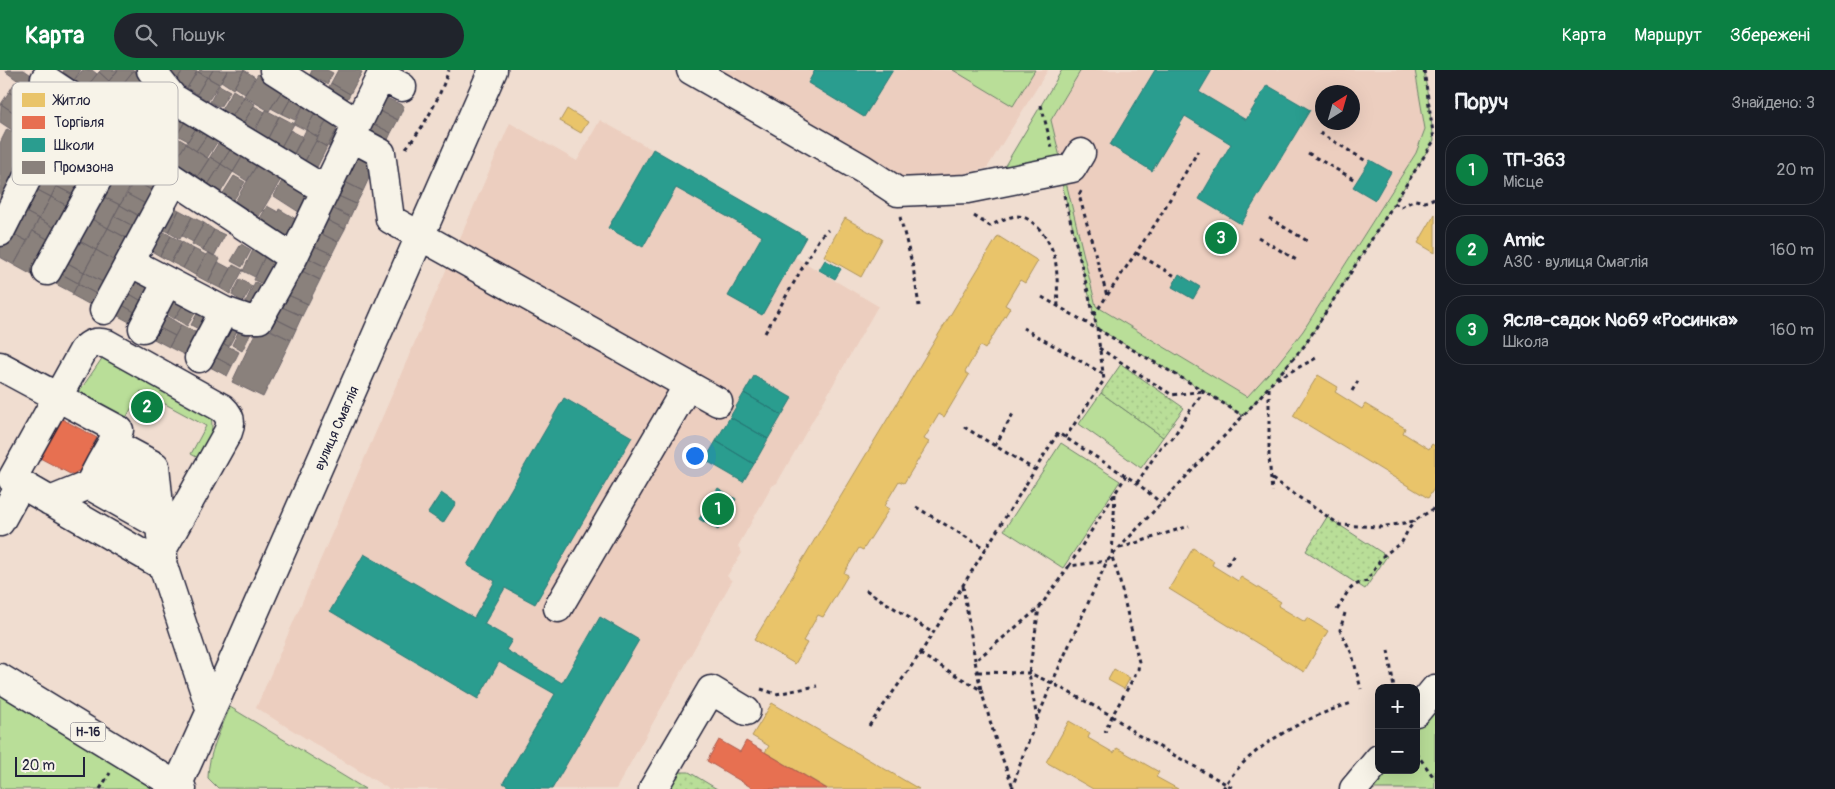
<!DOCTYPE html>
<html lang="uk">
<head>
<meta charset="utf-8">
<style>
  :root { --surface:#171b24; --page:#20242c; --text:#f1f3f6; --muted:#9ea1a6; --line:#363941; --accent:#0b8043 }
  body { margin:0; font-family:Pangolin,sans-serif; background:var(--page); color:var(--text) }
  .controls { position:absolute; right:15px; bottom:15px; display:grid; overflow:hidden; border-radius:10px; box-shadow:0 5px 20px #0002 }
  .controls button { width:45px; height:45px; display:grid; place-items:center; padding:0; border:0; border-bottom:1px solid var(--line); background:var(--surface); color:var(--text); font:25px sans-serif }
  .compass { position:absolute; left:1315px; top:15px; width:45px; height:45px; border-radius:50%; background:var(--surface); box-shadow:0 5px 20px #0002; rotate:37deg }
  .scale { position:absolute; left:15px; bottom:12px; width:70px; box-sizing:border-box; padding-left:5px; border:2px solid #22223b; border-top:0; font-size:14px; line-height:18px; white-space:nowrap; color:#22223b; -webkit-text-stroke:4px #f7f3e8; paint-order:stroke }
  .you { position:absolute; left:694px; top:385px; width:18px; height:18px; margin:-12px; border:4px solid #fff; border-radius:50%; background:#1a73e8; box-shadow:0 0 0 8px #1a73e833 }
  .badge { display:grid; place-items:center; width:32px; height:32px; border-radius:50%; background:var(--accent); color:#fff; font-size:16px; font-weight:700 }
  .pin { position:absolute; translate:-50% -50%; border:2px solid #fff; box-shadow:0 1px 5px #0006 }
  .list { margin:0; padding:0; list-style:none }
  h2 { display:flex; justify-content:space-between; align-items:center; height:65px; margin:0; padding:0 20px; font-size:21px }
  h2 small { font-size:16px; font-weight:400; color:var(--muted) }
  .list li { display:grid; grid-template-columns:32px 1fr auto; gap:15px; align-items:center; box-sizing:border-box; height:70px; margin:0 10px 10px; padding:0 10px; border:1px solid var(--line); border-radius:20px }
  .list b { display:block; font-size:19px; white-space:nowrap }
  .list p { margin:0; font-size:16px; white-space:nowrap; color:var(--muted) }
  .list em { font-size:16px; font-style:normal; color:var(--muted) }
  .icon { flex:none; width:28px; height:28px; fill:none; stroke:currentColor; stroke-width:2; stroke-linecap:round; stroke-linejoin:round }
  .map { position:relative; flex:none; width:1435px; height:719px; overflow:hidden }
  header { display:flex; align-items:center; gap:30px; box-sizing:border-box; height:70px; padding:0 25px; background:var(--accent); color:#fff }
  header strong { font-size:24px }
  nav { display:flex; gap:28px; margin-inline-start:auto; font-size:18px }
  .search { width:350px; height:45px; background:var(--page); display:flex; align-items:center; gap:12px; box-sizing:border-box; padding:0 18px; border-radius:28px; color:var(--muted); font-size:19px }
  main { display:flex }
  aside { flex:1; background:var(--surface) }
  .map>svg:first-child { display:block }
  .built { fill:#eccebf; fill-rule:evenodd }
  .green { fill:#b9de98; stroke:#6e806a }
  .park { fill:url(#park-dots); stroke:#6e806a }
  .homes { fill:#e9c46a; stroke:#ad935c }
  .shops { fill:#e76f51; stroke:#ac584a }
  .schools { fill:#2a9d8f; stroke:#287876 }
  .industry { fill:#8a817c; stroke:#6b6468 }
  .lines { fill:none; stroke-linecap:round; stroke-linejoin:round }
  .minor-casing { stroke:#22223b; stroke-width:31 }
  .major-casing { stroke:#22223b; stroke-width:31 }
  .path { stroke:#22223b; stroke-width:3; stroke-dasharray:4 4; stroke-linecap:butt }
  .minor { stroke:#f7f3e8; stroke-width:28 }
  .major { stroke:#f7f3e8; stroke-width:28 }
  .labels { text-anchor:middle; stroke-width:5; stroke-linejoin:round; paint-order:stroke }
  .shield { fill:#f7f3e8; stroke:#62616f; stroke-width:1 }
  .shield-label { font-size:12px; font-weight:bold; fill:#22223b }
  .street-label { font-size:14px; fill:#22223b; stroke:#f7f3e8 }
  .key { fill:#f7f3e8; stroke:#b7b4b4; stroke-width:1 }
  .key-label { font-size:14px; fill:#22223b }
</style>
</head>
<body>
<header>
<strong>Карта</strong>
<div class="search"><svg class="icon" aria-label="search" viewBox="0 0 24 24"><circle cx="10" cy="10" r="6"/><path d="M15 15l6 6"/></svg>Пошук</div>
<nav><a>Карта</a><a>Маршрут</a><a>Збережені</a></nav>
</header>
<main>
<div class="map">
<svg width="1435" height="719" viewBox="0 0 1435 719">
  <defs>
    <pattern id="park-dots" width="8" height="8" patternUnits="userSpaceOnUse" patternTransform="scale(1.25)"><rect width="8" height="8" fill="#b9de98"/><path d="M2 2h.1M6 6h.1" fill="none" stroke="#9fbe84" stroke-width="1.8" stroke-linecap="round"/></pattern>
  </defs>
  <rect width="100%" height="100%" fill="#f0ddd0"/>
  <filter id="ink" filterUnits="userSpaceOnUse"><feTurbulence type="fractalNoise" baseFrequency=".02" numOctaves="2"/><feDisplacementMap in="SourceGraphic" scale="10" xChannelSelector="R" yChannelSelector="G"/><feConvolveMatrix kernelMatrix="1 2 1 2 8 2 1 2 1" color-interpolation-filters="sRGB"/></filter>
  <g filter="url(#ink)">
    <path class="built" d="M714 0H1048L987 98 914 116Z
      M1081 0H1415L1425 59 1416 83 1303 261 1278 293 1247 327 1096 236 1051 50ZM1322 22H1352V52H1322Z
      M600 50 806 167 795 187 878 236 777 413 772 416 738 476 742 483 727 506 732 511 616 719H389L256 638 510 53 577 91Z"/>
    <path class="green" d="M953 0H1035L1013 36Z
      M1062 0H1081L1051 50 1096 236 1247 327 1278 293 1303 261 1416 83 1425 59 1415 0H1424L1434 70 1305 275 1243 346 1204 321 1097 258 1059 101 994 114Z
      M103 287 209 343C217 359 207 374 200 389L191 384 206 356 141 321 126 348 79 322Z
      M1101 323 1163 367 1141 398 1079 354Z
      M1061 373 1120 411 1063 498 1004 460Z
      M0 625 155 719H0Z
      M1435 634V719H1366L1381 700H1416V657Z
      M230 637 365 719 218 718 208 708C208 683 221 660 230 637Z"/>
    <path class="park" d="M1121 294 1184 338 1163 367 1101 323Z
      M1327 447 1387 486 1365 519 1306 481Z
      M680 702H689L717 719H665L674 704Z"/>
    <path class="homes" d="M567 39 588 52 581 63 560 51Z
      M1435 144V183L1418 173Z
      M845 148 882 169 861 207 824 186Z
      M998 166 1038 191 1025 213 1020 210 1005 235 1010 238 985 279 980 276 965 302 969 305 944 347 939 344 924 369 929 372 904 413 899 411 884 436 889 439 863 480 859 478 844 503 848 505 823 547 818 545 803 571 807 573 795 594 754 570Z
      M1318 305 1338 317 1335 322 1362 339 1365 334 1405 358 1403 363 1429 379 1432 374 1435 376V417L1428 428 1293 346Z
      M1193 478 1214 491 1212 495 1238 511 1241 507 1281 532 1278 536 1305 552 1307 548 1328 561 1304 602 1169 519Z
      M1114 599 1130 608 1124 619 1108 610Z
      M772 633 919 719H828L765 682 769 676 752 666Z
      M1069 651 1090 663 1088 668 1114 683 1117 678 1159 702 1156 707 1178 719H1093L1046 692Z"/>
    <path class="shops" d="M62 349 97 368 93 374 95 376 80 403 77 401 74 406 40 388Z
      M719 670 740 682 746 671 827 719H754L707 691Z"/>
    <path class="schools" d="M815 0H893L864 47 808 13Z
      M1155 0H1212L1199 22 1246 50 1267 15 1310 40 1241 154 1199 129 1231 74 1185 46 1152 101 1110 75Z
      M653 79 806 167 762 245 728 226 762 166 676 118 643 177 608 158Z
      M1370 90 1391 102 1375 130 1353 117Z
      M825 190 841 199 835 209 819 200Z
      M1179 204 1200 217 1193 229 1172 217Z
      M754 306 792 328 782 345 744 323Z
      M744 323 782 345 768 369 730 347Z
      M564 328 632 367 535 534 505 518 484 554 512 570 506 580 562 613 600 547 639 570 552 719H513L503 713 555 624 499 592 478 629 330 541 364 484 474 548 495 511 467 495Z
      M730 347 768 369 754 394 716 371Z
      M716 371 754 394 743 412 705 390Z
      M718 418 736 429 718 460 699 449Z
      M441 423 456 433 443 453 428 443Z"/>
    <path class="industry" d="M7 0H24L34 7 27 17 6 2Z
      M64 0H81L74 10 63 2Z
      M83 0H92L97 4 85 19 74 10Z
      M101 0H118L109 11 99 2Z
      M118 0H134L118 19 109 11Z
      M134 0H138L145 6 130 22 122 15Z
      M171 0H183L176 11 167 6Z
      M183 0H193L197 2 187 18 176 11Z
      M200 0H213L208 8 198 2Z
      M213 0H228L219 14 208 8Z
      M228 0H244L233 19 221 11Z
      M244 0 255 7 245 24 234 17Z
      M312 0H327L333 3 327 14 310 5Z
      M338 0H358L362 2 350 24 331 13Z
      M197 1 207 7 197 24 187 18Z
      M99 2 109 11 94 29 84 20Z
      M258 4 283 19 269 41 244 26Z
      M145 6 156 26 144 44 127 32Z
      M207 7 219 14 208 31 197 24Z
      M15 12 32 22 26 33 9 22Z
      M331 13 350 24 345 33 326 23Z
      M219 15 230 21 220 37 210 32Z
      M233 20 244 27 232 47 221 40Z
      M9 22 26 33 19 46 1 34Z
      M281 22 291 28 282 44 271 38Z
      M380 25 404 36 398 50 374 38Z
      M244 27 255 34 243 54 232 47Z
      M291 28 304 34 295 50 282 44Z
      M1 34 19 46 12 60 0 52Z
      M304 34 316 41 306 60 294 54Z
      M254 36 265 42 253 62 242 55Z
      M374 38 398 50 391 63 368 51Z
      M266 40 279 47 267 70 254 63Z
      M176 41 187 48 177 65 165 58Z
      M316 41 328 47 318 67 306 60Z
      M279 46 294 54 281 77 267 70Z
      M187 48 198 55 188 71 177 65Z
      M18 49 39 61 33 73 11 61Z
      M327 50 338 57 327 77 316 71Z
      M368 51 391 63 385 76 361 65Z
      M198 55 209 62 196 81 186 74Z
      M7 59 33 73 0 133V73Z
      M290 60 303 67 294 84 281 77Z
      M306 60 318 67 305 91 293 85Z
      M336 61 344 65 336 80 328 76Z
      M209 62 219 69 207 88 196 81Z
      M176 67 186 73 174 93 163 87Z
      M221 69 232 77 221 94 210 87Z
      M316 71 327 77 317 97 305 91Z
      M186 74 209 89 194 112 171 97Z
      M232 77 244 84 233 102 221 94Z
      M356 83 376 93 363 121 343 111Z
      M244 84 258 93 247 111 233 102Z
      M210 87 221 94 206 118 195 110Z
      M260 90 284 104 255 153 231 138Z
      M42 94 63 105 51 127 30 116Z
      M68 94 89 105 83 116 63 105Z
      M221 94 233 102 219 125 206 118Z
      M140 98 163 111 156 123 134 110Z
      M112 102 132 113 120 135 100 125Z
      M63 105 83 116 77 127 56 116Z
      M234 106 245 112 231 134 220 128Z
      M283 109 316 128 305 146 274 126Z
      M134 110 155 122 148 135 127 124Z
      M343 111 363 121 356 134 336 125Z
      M30 116 51 127 39 149 18 138Z
      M56 116 77 127 71 138 51 127Z
      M127 124 147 135 140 147 120 135Z
      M100 125 120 135 108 158 88 147Z
      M336 125 356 134 350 147 330 137Z
      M51 127 71 138 59 160 39 149Z
      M120 135 142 147 135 157 114 146Z
      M169 135 179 140 168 162 157 157Z
      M267 136 278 142 279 139 301 152 290 171 258 152Z
      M330 137 350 147 345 159 325 149Z
      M18 138 39 149 27 171 6 160Z
      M179 140 192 147 180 169 168 162Z
      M114 146 135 157 128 169 108 158Z
      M88 147 108 158 96 180 76 169Z
      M192 147 204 153 193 172 182 166Z
      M39 149 59 160 53 172 33 161Z
      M325 149 345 159 338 172 318 162Z
      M204 153 214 160 203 180 192 174Z
      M108 158 129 169 117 192 96 180Z
      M159 159 171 166 160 186 148 179Z
      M6 160 27 171 14 195 0 187V172Z
      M214 160 225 165 214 186 203 180Z
      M33 161 53 172 34 206 14 195Z
      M318 162 338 172 332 184 312 175Z
      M171 166 182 172 171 192 160 186Z
      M76 169 96 180 84 202 64 191Z
      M182 172 194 179 183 198 171 192Z
      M241 174 251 180 242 197 231 191Z
      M312 175 332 184 326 197 306 187Z
      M194 179 206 185 195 205 183 198Z
      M96 180 117 192 105 213 84 202Z
      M253 180 265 186 255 207 243 201Z
      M208 182 220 189 208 212 195 205Z
      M265 186 278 192 267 216 254 210Z
      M306 187 326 197 320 210 300 200Z
      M64 191 84 202 78 213 58 202Z
      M218 192 231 199 220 218 208 212Z
      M233 195 243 200 230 224 220 218Z
      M134 200 156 212 145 233 123 220Z
      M300 200 320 210 308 234 288 225Z
      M58 202 78 213 73 223 52 212Z
      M84 202 106 214 100 226 78 214Z
      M240 209 252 216 243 232 232 225Z
      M255 212 266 217 256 238 245 233Z
      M78 214 100 226 94 237 72 225Z
      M123 220 145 233 138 244 117 232Z
      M173 221 186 230 174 249 161 241Z
      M288 225 308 234 302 246 282 237Z
      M186 230 199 237 187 256 175 248Z
      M117 232 138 244 133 254 111 242Z
      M282 237 302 246 296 259 276 249Z
      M200 238 213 245 204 262 191 255Z
      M161 243 181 255 175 266 154 255Z
      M276 249 296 259 291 270 271 260Z
      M228 251 239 257 229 276 217 271Z
      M181 255 203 266 191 288 169 277Z
      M259 255 291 270 263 327 232 312Z
      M156 256 175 266 169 277 150 267Z
      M240 258 251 263 242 281 232 275Z
      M220 272 239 282 232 296 213 286Z
      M213 286 232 296 227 306 208 296Z"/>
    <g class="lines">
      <defs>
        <path id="minor" d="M151 0 173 28 325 120
          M274 0 357 53
          M691 0 863 99 898 122 967 119 1072 98 1081 83
          M45 9 69 25 118 72 293 188
          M402 17 381 6 351 67 381 83 390 149 718 332
          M0 162 69 25
          M130 192 224 241 247 249H259L293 188 351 67
          M47 201 118 72
          M104 240 174 110
          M143 258 167 212
          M199 288 224 241
          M0 296 119 360
          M100 394 112 373 155 396 158 426
          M12 409 83 281C90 273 96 271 107 274L222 338C230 345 232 352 228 362L162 480
          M89 415 100 394 158 426 160 455
          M50 431 89 415 160 455 163 487
          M0 452 21 414 163 496 211 641
          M558 538 688 315
          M1416 642 1435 619
          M177 716 219 623 493 0
          M653 719 711 620 746 641
          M1354 719 1379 689"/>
        <path id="major" d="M0 608 182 719"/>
      </defs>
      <use href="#minor" class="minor-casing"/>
      <use href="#major" class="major-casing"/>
      <path class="path" d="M1424 0 1434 70
        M1041 35 1052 78
        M1320 63 1366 91
        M406 78C427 53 438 30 449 0
        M1308 83 1355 110
        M1081 121 1079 125 1107 226
        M1064 125 1097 258 1104 310 1065 368
        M1394 133 1401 137 1415 130 1425 132 1435 128
        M974 146 990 156C998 152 1007 147 1016 146 1034 145 1052 173 1055 189 1058 204 1057 221 1058 236
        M900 147 913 197 919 236
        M1269 148 1309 172
        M1258 167 1298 191
        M1136 183 1175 206
        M1042 227 1204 321 1243 346
        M1094 245 1156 153 1198 81
        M1023 258 1103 304
        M765 263 820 167 828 160
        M1099 278 1172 325 1204 321
        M1277 309 1318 287
        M1269 318V386L1272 422
        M1352 321 1358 311
        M964 357 1035 400
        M995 376 1014 342
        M1272 409 1340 455 1380 457 1399 454 1414 451 1435 438
        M1137 413 1162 375 1172 369 1191 339 1204 321
        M1115 424 1112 487 1119 508 1139 592 1138 600 1112 646 1138 665 1235 719
        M916 437 986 479
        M1120 478 1189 456
        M1227 495 1234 484
        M1069 496 1126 406
        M963 516 975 590
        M866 520 933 563
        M1337 540C1347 524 1348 515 1367 511L1383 486 1402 472 1408 460 1415 451
        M1345 543 1340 560 1352 584 1361 619
        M1388 580 1394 618
        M920 584 1058 363 1137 413 1161 433
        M978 602 1029 603 1052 613 1112 646 1105 662
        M761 619 776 624 817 616
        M981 620 996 671 1013 717
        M1037 649 1029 603 1039 538
        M869 656 920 584 981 620 975 591 1039 538 1069 496 1107 491
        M1416 683 1435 709
        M100 719 110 703
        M1012 719 1024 682 1052 613 1107 491 1243 346 1305 275 1435 69
        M1223 719C1246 677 1308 646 1352 633"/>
      <use href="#minor" class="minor"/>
      <use href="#major" class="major"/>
    </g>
  </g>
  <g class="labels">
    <rect class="shield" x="70.5" y="652.5" width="35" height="19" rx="4"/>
    <g class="shield-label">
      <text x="88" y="666">Н-16</text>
    </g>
    <g class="street-label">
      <text transform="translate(336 358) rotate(-66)" y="5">вулиця Смаглія</text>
    </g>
  </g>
  <rect x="12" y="12" width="166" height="103" rx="8" class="key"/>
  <rect x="22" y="23" width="23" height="14" fill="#e9c46a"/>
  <rect x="22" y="46" width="23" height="13" fill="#e76f51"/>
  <rect x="22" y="68" width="23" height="14" fill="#2a9d8f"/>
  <rect x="22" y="91" width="23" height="13" fill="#8a817c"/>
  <g class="key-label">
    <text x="54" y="35">Житло</text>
    <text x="54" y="57">Торгівля</text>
    <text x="54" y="80">Школи</text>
    <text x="54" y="102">Промзона</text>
  </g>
</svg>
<div class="controls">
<button>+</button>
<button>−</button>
</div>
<svg class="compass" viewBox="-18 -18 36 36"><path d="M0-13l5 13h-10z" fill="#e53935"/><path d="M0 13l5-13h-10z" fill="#9ea1a6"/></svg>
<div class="scale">20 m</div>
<div class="you"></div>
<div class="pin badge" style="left:718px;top:439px">1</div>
<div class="pin badge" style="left:147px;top:337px">2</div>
<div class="pin badge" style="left:1221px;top:168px">3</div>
</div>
<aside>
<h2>Поруч<small>Знайдено: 3</small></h2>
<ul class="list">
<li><span class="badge">1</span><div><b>ТП-363</b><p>Місце</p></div><em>20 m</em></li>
<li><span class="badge">2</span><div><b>Amic</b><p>АЗС · вулиця Смаглія</p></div><em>160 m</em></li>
<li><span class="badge">3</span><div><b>Ясла-садок №69 «Росинка»</b><p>Школа</p></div><em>160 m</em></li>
</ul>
</aside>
</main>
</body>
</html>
